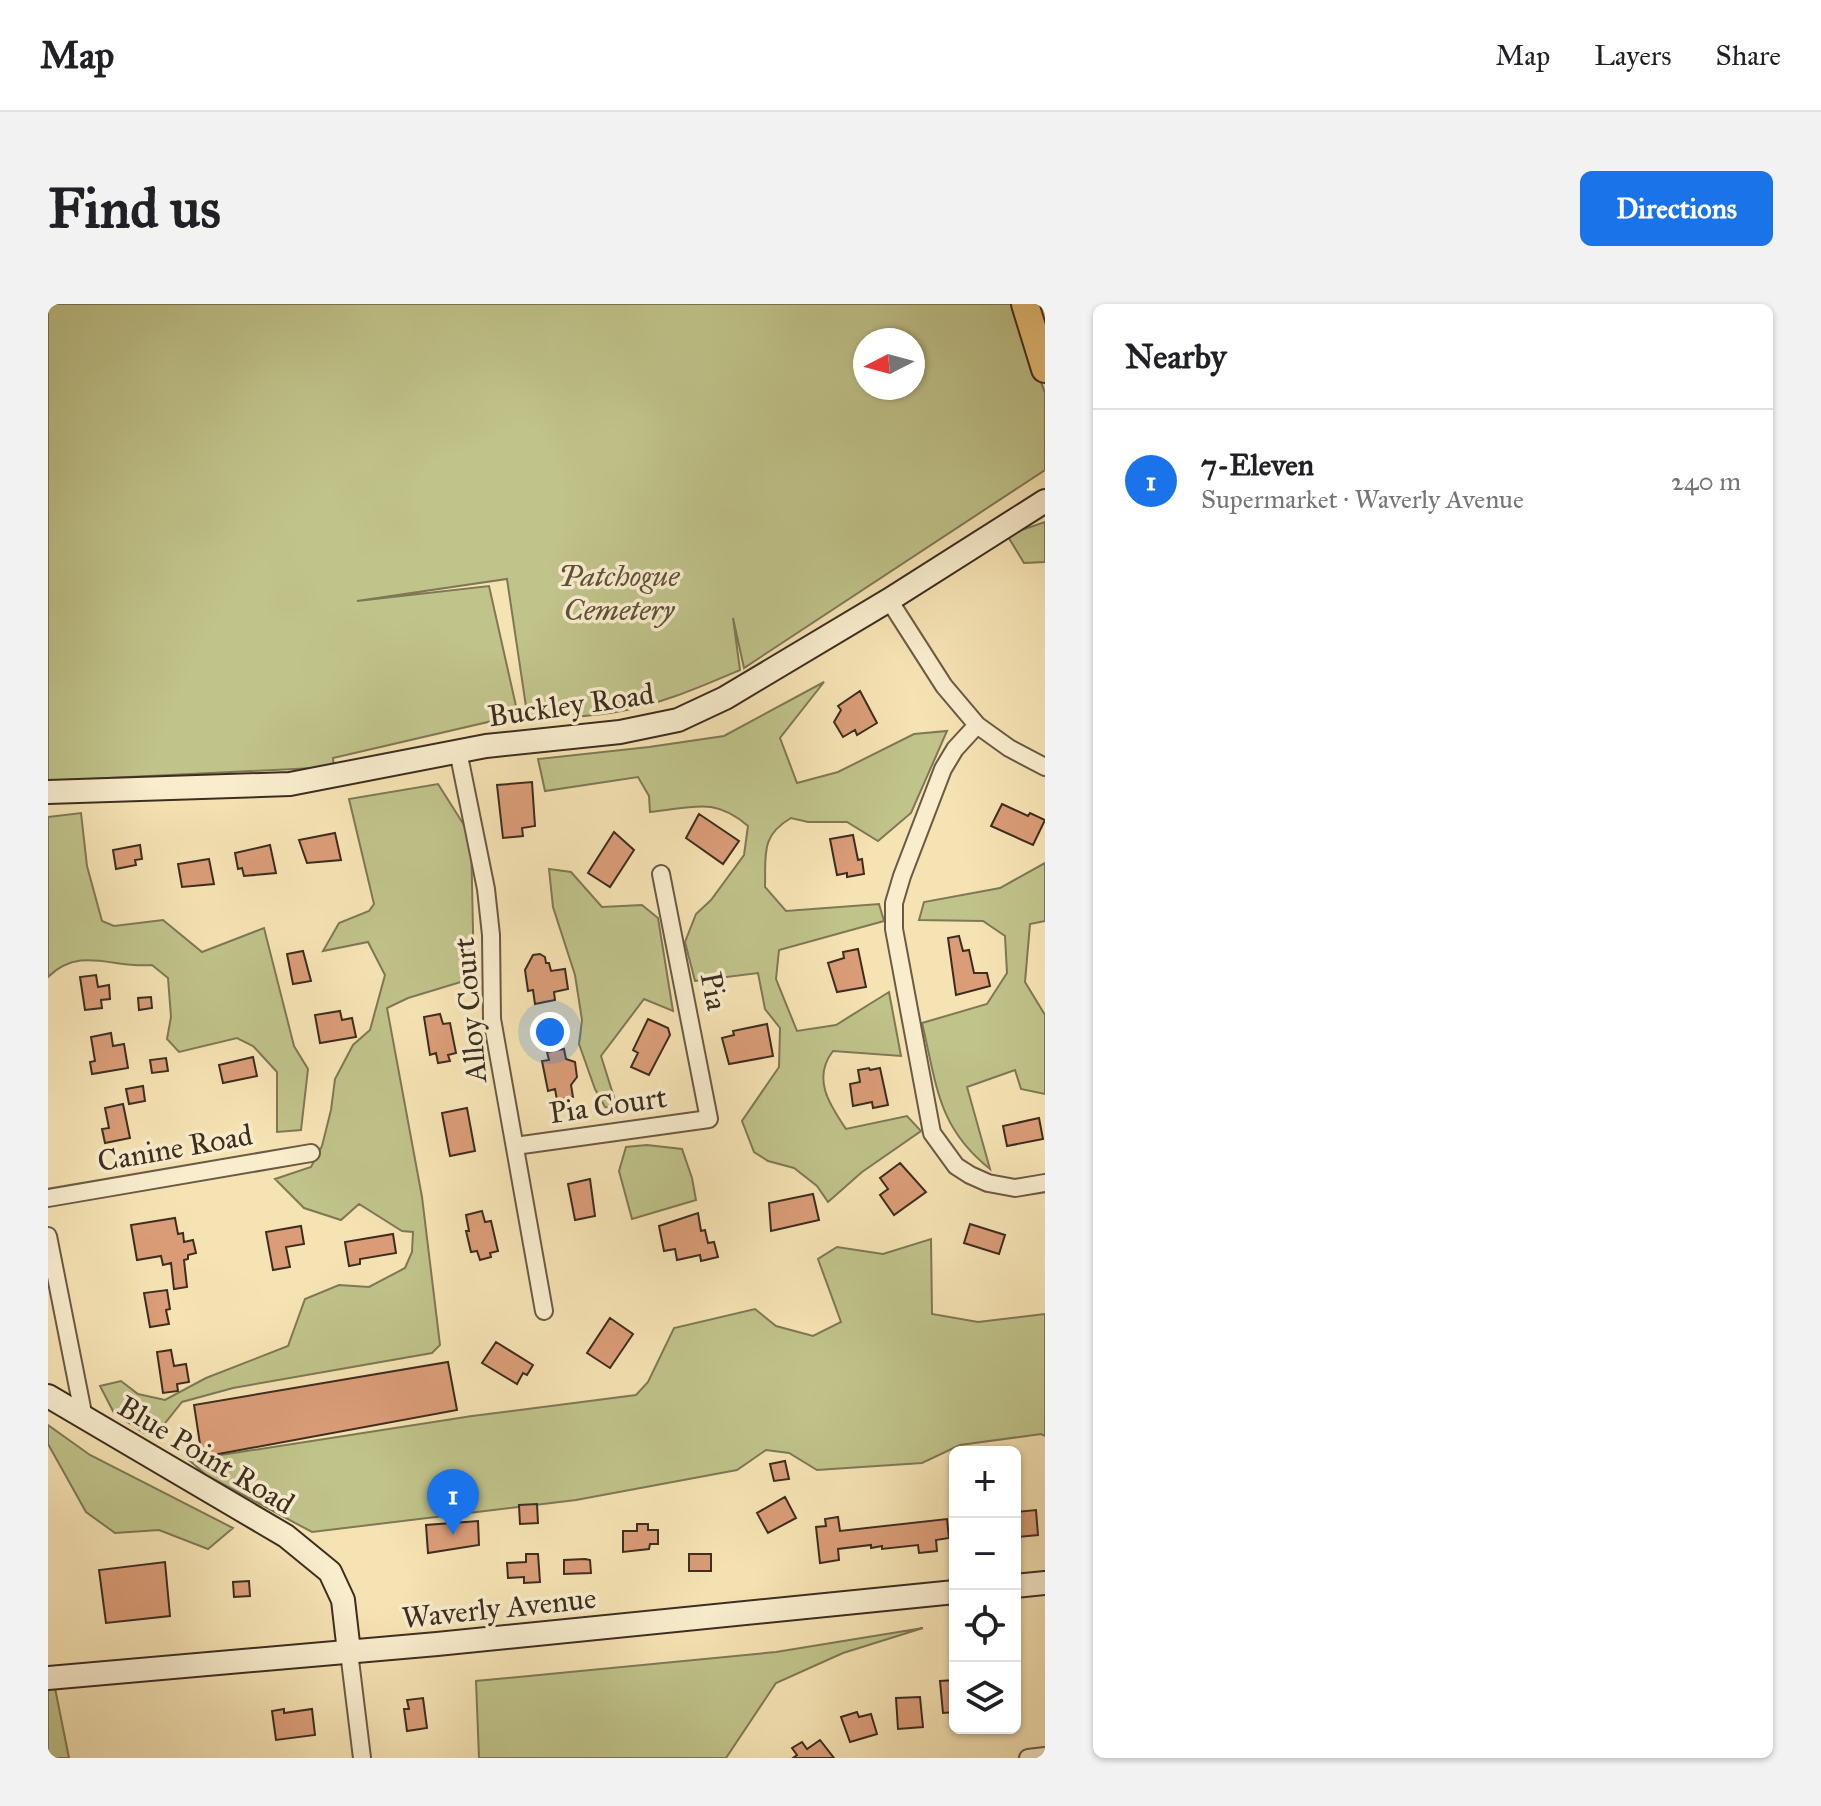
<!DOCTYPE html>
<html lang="en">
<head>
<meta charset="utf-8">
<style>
  :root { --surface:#fff; --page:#f2f2f2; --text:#202124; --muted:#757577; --line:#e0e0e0; --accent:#1a73e8 }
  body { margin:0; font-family:"IM FELL Great Primer",serif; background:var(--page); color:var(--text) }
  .controls { position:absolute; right:24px; bottom:24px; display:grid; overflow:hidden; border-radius:12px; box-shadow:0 2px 6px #0004 }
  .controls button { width:72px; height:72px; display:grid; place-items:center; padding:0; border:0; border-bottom:2px solid var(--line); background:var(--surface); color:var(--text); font:40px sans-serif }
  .compass { position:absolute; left:805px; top:24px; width:72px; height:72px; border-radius:50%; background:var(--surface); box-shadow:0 2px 6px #0004; rotate:264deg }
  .you { position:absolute; left:502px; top:728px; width:28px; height:28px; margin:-20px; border:6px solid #fff; border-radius:50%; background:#1a73e8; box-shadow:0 0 0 12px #1a73e833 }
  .badge { display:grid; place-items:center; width:52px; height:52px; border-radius:50%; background:var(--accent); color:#fff; font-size:26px; font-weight:700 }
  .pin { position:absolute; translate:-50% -66px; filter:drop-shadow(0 2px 4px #0008) }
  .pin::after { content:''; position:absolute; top:42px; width:28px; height:24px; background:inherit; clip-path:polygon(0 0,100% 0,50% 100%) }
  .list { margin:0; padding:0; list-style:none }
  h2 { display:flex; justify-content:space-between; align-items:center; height:104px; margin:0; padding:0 32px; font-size:34px }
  h2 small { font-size:26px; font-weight:400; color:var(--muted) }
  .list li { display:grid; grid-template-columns:52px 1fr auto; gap:24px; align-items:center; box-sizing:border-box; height:144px; padding:0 32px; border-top:2px solid var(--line) }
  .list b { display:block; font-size:30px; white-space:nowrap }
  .list p { margin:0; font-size:26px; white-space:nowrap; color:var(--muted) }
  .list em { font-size:26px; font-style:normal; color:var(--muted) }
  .icon { flex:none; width:44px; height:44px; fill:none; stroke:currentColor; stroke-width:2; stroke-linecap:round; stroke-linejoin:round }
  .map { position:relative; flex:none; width:997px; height:1454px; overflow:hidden; border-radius:12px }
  header { display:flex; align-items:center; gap:48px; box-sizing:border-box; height:112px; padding:0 40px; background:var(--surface); border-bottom:2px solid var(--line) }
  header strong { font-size:38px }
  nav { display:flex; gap:44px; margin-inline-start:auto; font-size:28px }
  .intro { display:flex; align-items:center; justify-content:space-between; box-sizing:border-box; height:192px; padding:0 48px }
  h1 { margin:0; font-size:56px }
  .button { padding:20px 36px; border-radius:12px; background:var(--accent); color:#fff; font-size:28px; font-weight:700 }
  main { display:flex; gap:48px; padding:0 48px }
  aside { flex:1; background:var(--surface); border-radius:12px; box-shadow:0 2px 6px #0004 }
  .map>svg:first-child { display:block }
  .green { fill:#c0c38a; stroke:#7e7855; stroke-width:2; fill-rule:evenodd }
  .building { fill:#da9d78; stroke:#3d2d20; stroke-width:2 }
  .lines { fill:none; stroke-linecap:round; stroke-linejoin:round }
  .street-casing { stroke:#6b5a45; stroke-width:20 }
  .secondary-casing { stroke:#3d2d20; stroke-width:26 }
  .primary-casing { stroke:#3d2d20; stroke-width:30 }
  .street { stroke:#f9edce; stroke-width:16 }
  .secondary { stroke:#f9edce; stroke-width:22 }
  .primary { stroke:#ebc27a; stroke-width:26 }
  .labels { text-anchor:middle; stroke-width:7; stroke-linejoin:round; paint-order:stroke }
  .park-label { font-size:30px; font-style:italic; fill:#5e523a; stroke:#f9edce }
  .street-label { font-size:30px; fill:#3d2d20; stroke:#f9edce }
</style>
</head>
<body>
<header>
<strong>Map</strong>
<nav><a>Map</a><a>Layers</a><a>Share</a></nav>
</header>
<div class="intro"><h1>Find us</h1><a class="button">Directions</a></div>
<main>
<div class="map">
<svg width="997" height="1454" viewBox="0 0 997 1454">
  <rect width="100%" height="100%" fill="#f6e3b4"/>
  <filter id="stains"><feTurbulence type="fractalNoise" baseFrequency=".0025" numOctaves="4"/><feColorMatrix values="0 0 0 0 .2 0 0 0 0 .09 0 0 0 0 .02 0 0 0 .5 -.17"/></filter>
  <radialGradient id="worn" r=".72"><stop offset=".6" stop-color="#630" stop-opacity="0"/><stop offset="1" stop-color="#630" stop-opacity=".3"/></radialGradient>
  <path class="green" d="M0 0H964L997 89V166L696 364 685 314 692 366C652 383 611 401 568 408 539 413 509 414 480 416L459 275 309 297 441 282 470 411 285 454 286 463 0 477ZM817 36H865V84H817Z
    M997 218V258L976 259 959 231Z
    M776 378 732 434 749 479 790 468 866 430 899 427 863 509 830 537 799 518H760L743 514C712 532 718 551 717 583L738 607 831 600 836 617 731 646 728 675 749 727 788 721 841 688 853 752 785 747C764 774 781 800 798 825L859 812 873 827 814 868 780 898 769 882 746 864 720 857 706 848 694 817 731 763 732 724 717 705 710 669 647 677 637 638 648 610 663 596 696 551 700 522C666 492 644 504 602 508L601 492 590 473 497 487 490 455 601 443 676 432Z
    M390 480 423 532 426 674 360 694 339 704 374 893 392 1041 384 1049 185 1084 134 1098 114 1123 96 1129 66 1109 52 1082 73 1077 90 1090 117 1096 158 1074 240 1042 257 995 291 981 321 983 357 964 364 948 365 928 354 927 311 900 293 916 256 904 227 875 263 863 274 842 283 806 287 775 305 741 322 726 337 671 320 638 275 647 291 619 321 607 326 600 301 495Z
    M33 509 39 562 54 617 66 622 115 616 154 648 216 624 246 742 260 765 253 826 229 828V768L205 742 189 734 131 748 119 735 123 713 120 674 104 661C65 665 33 641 0 673V513Z
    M997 559V617L982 620 977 678 997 711V790L973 785 967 766 919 783 942 865C889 823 889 781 874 719L939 700 959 669 957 632 935 617 871 616 876 598 952 584Z
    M501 565 523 568 554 603 594 601 610 614 625 707 596 695 553 752 570 806 557 803 547 785 531 740 534 716 527 671 505 603Z
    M599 841 634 845 644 874 648 896 584 915 571 867 578 843Z
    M883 935 884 1010 930 1018 997 1010V1132L993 1130 912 1141 874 1159 769 1166 741 1149 718 1146 689 1166 528 1196 264 1228 158 1171 141 1156 424 1112 588 1091 600 1078 626 1024 707 1005 728 1022 765 1032 793 1018 770 955 789 943 835 950Z
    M0 1121 42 1151 185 1224 160 1245 111 1226 67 1229 38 1208 0 1140Z
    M875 1324 795 1349 728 1379 678 1454H431L428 1377 728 1348Z
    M0 1374H5L21 1454H0Z"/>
  <path class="building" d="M812 387 829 419 809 431 807 426 795 433 786 418 793 406 790 402Z
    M484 478 487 522 474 524 475 532 455 534 449 481Z
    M954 500 980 512 982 509 997 516 985 541 943 522Z
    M651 510 691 537 675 560 638 534Z
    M566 528 586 546 562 583 540 569Z
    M287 529 293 556 259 559 251 536Z
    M805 531 810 556 814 555 816 570 799 573V569L789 571 782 535Z
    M92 541 94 555 87 556 88 561 68 565 65 546Z
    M222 541 228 569 196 572 194 564 190 565 187 549Z
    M161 555 166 580 134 583 130 560Z
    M911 632 915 647 921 646 926 669H939L942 682 908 691 900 634Z
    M810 645 818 683 789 688 780 659 796 654 795 648Z
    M255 647 263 677 245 680 239 650Z
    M492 650 497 653 498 659H501L503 667 517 665 520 685 506 688 507 696 487 700 485 686 480 687 477 666 485 651Z
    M48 671 50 683 61 681 62 695 53 696 54 704 37 706 32 673Z
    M103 693 104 704 91 706 90 694Z
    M292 707 294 716 304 714 308 733 272 739 267 711Z
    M392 710 395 720 402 719 408 749 400 751 402 757 390 759 388 749 382 751 376 713Z
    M600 715 620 724 622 731 601 771 583 763 590 749 585 746Z
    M719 720 725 752 681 760 674 734 686 731 685 727Z
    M63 729 65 742 76 740 80 764 44 770 42 758 47 757 43 733Z
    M516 745 518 755 527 758 529 773 523 781 525 793 509 796 507 785 500 787 494 757 501 756 499 748Z
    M205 753 209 772 175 779 171 761Z
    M118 754 120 767 104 769 102 756Z
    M821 764 822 766 832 764 840 801 825 804 824 798 805 802 802 780 812 778 810 766Z
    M95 782 97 797 81 800 78 785Z
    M75 800 82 834 57 839 54 825 61 824 57 804Z
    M419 804 427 847 402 852 394 809Z
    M991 814 995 835 959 842 955 822Z
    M852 859 878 888 846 911 832 891 840 885 832 874Z
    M542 875 547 912 527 916 520 880Z
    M765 890 771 916 723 927 721 899Z
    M434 907 437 918 443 917 450 947 442 949 443 953 432 956 429 947 423 948 418 927H421L418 911Z
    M650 909 653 927 657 926 660 939 666 938 670 953 653 957 652 951 629 956 627 945 616 947 611 922Z
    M127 914 130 930 135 929 136 938 145 936 148 949 140 951V955L136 956 139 983 126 985 123 959 115 961 113 952 89 956 83 921Z
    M922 920 957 931 951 950 916 939Z
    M253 922 256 940 238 943 242 963 225 966 218 928Z
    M345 930 348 949 312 955V960L301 962 297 938Z
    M119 986 122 1005 118 1006 121 1020 102 1023 96 989Z
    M562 1014 585 1030 562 1064 539 1049Z
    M448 1038 485 1061 479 1071 475 1069 469 1080 434 1059Z
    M123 1046 126 1062 138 1060 141 1078 129 1080 130 1087 115 1089 109 1048Z
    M400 1058 409 1106 154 1153 146 1101Z
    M737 1157 741 1175 726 1177 722 1160Z
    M737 1193 748 1214 720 1229 709 1209Z
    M489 1200 490 1219 472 1220 471 1201Z
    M988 1206 990 1231 970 1233 968 1208Z
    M790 1213 792 1227 899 1215 901 1234 888 1236 889 1247 871 1249 870 1241 834 1245V1242L823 1244V1241L790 1245 791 1256 772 1259 768 1223 778 1222 777 1215Z
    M430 1217 431 1241 380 1249 378 1221Z
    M589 1220H600V1226H610V1240H602L601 1245 575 1248V1227H589Z
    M478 1250H490L492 1278 476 1279V1273L460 1274 459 1259 478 1258Z
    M641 1250H663V1267H641Z
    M537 1255 542 1256 543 1269 516 1270V1256Z
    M117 1258 122 1312 58 1319 51 1266Z
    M201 1277 202 1292 186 1293 185 1278Z
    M907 1376V1408L895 1409 892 1377Z
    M872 1393 875 1423 850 1425 848 1394Z
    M375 1394 379 1424 359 1427 356 1405H361L359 1396Z
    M236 1405V1409L264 1405 267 1431 228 1436 224 1407Z
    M809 1408 811 1413 823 1410 829 1430 802 1438 793 1413Z
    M772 1436 786 1454H745L749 1451 744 1444 754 1438 759 1445Z"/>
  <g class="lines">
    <defs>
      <path id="street" d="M841 296 896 382 929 421
        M410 447 438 585 443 631 444 715 496 1007
        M997 463 961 444 929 421 907 445 895 465 854 572 846 599V625L884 829 908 862 922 871 940 879 967 884 997 879
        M467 842 661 815 613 570
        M0 894 263 849
        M0 932 36 1114
        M301 1348 314 1454
        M980 1454 997 1452"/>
      <path id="secondary" d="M0 488 242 480 438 442 572 428 630 416 677 394 841 296 997 197
        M0 1092 238 1232 282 1268 295 1296 301 1348
        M967 1282 997 1279
        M0 1374 389 1340 907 1288"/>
      <path id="primary" d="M977 0 997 65"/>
    </defs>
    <use href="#street" class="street-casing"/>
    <use href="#secondary" class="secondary-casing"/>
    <use href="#primary" class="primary-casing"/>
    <use href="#street" class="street"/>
    <use href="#secondary" class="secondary"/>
    <use href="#primary" class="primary"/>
  </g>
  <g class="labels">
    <g class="park-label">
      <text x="571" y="282">Patchogue<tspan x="571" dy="34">Cemetery</tspan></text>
    </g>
    <g class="street-label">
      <text transform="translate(523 401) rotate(-8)" y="10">Buckley Road</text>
      <text transform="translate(666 687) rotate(79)" y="10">Pia</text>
      <text transform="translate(422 706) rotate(-95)" y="10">Alloy Court</text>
      <text transform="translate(560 801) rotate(-8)" y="10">Pia Court</text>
      <text transform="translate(127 844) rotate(-10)" y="10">Canine Road</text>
      <text transform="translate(158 1151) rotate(31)" y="10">Blue Point Road</text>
      <text transform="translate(451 1304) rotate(-6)" y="10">Waverly Avenue</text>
    </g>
  </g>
  <rect width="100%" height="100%" filter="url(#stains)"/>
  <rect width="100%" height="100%" fill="url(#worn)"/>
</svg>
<div class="controls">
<button>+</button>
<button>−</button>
<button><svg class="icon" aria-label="locate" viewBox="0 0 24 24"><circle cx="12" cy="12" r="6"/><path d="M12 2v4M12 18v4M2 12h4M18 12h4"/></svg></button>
<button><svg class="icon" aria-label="layers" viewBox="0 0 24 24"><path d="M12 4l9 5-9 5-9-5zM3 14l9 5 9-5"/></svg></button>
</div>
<svg class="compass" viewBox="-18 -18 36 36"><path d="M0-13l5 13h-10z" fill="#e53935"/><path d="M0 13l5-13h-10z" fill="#757577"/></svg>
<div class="you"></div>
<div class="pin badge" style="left:405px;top:1231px">1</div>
</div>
<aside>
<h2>Nearby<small></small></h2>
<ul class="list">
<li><span class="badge">1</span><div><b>7-Eleven</b><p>Supermarket · Waverly Avenue</p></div><em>240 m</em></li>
</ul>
</aside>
</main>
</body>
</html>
